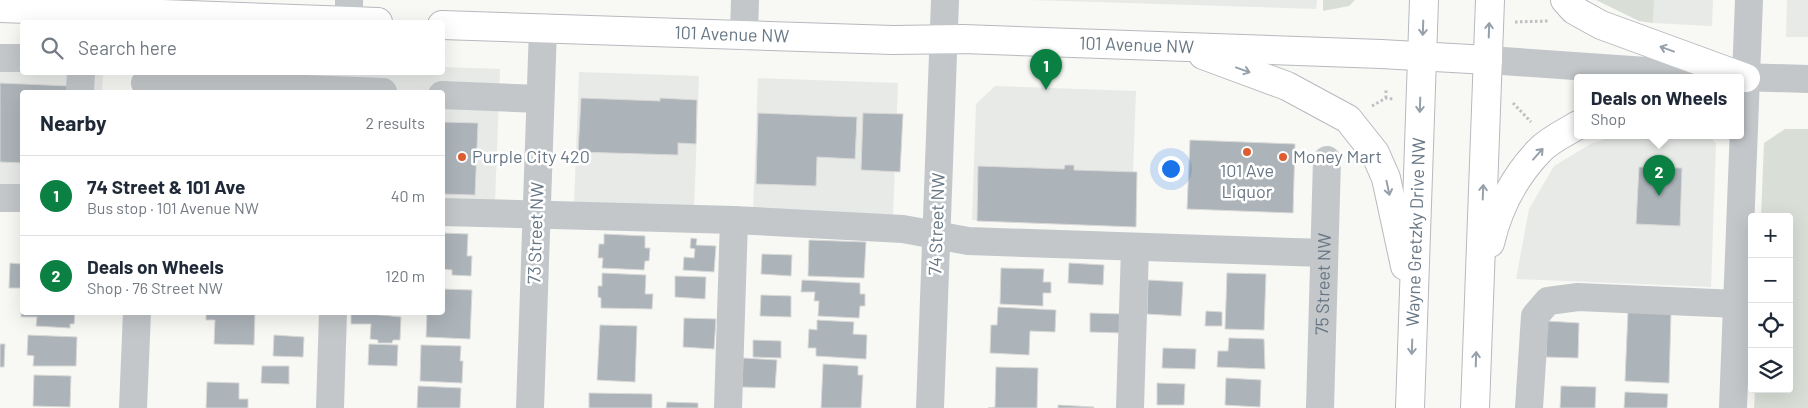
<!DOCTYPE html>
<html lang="en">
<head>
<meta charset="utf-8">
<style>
  :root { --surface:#fff; --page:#f6f6f7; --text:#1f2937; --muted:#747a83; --line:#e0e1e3; --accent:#0b8043 }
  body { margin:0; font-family:Barlow,sans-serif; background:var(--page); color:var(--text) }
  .controls { position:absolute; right:15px; bottom:15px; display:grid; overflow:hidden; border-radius:5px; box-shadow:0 5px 20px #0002 }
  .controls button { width:45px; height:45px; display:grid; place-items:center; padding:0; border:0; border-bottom:1px solid var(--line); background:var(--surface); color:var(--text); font:25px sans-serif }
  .you { position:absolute; left:1170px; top:168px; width:18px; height:18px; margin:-12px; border:4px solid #fff; border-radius:50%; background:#1a73e8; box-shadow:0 0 0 8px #1a73e833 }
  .badge { display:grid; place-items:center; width:32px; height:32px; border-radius:50%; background:var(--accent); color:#fff; font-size:16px; font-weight:700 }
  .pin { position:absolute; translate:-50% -41px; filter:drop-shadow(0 1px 2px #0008) }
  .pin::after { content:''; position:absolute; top:26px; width:18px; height:15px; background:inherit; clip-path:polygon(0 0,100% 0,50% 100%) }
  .popup { position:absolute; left:1574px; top:74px; width:170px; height:65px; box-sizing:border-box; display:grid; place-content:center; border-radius:5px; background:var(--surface); filter:drop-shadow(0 1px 4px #0005); font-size:16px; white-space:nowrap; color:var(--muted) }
  .popup b { font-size:19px; color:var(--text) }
  .popup::after { content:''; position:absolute; left:50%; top:100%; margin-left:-10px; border:10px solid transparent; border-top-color:var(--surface) }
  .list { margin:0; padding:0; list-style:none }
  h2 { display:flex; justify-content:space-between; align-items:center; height:65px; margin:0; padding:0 20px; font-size:21px }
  h2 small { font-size:16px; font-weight:400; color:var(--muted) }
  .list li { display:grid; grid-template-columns:32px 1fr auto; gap:15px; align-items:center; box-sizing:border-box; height:80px; padding:0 20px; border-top:1px solid var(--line) }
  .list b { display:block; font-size:19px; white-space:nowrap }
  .list p { margin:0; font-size:16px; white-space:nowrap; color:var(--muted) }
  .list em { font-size:16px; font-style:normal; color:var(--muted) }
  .icon { flex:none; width:28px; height:28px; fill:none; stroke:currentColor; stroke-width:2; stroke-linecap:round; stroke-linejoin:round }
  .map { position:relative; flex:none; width:1808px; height:408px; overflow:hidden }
  .search { position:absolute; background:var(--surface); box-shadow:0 5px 20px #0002; left:20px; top:20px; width:425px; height:55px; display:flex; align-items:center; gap:12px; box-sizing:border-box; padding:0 18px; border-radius:5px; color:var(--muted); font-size:19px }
  .panel { position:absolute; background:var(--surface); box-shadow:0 5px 20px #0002; left:20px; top:90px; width:425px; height:225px; border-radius:5px }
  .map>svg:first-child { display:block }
  .built { fill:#e8eae8 }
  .green { fill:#d9dfd6 }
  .building { fill:#acb3b9; stroke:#d9d9d7 }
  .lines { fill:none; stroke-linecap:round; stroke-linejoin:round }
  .major-casing { stroke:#b6babe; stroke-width:30 }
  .path { stroke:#bdbfc1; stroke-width:3; stroke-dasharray:2.5 2.5; stroke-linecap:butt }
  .minor { stroke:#c3c7ca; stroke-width:28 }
  .major { stroke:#fff; stroke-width:28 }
  .oneway { stroke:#95a0aa }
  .poi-dot { fill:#de5c2f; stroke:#fff; stroke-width:2 }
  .labels { text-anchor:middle; stroke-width:5; stroke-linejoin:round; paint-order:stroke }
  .street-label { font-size:18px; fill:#687785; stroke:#fff }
  .poi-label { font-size:18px; fill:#687785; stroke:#fff; text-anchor:start }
</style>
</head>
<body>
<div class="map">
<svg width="1808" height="408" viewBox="0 0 1808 408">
  <rect width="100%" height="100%" fill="#f8f8f5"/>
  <path class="built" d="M1031 0H1317L1316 9Z
    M1654 0H1713L1712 26 1653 23Z
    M1787 0H1808V37H1786Z
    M0 52H22V72L103 73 102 92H22V187L0 186Z
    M443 67 500 69 495 203 443 201 442 92H181L182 73 442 72Z
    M579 72 699 76 694 210 574 205Z
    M758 78 898 83 893 217 753 212Z
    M995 86 1136 91 1131 225 972 220 976 104Z
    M1618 135H1709L1716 144 1711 287 1516 279 1529 209 1554 166 1592 143Z"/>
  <path class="green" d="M1323 0H1355L1349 6 1323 11Z
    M1596 0H1654L1653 23 1639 21Z
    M1785 129H1808V408H1754L1755 389H1789V217H1761L1764 143Z"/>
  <path class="building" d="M0 83 70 86V92H22V163L0 162Z
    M581 98 660 101V98L697 100 696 144 678 143V155L578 152Z
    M758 113 857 117 855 159 817 157 816 186 756 184Z
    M863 113 903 114 900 172 861 170Z
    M442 122 478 123 475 195 442 194Z
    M1190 140 1295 144 1293 213 1187 209Z
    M1065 165H1074V170L1137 172 1136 227 977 221 978 166 1064 169Z
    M1639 167 1682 168 1680 226 1636 224Z
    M442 233 468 234 467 256H472L471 276 452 275V270L442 269Z
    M604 234 645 236V248H650L649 261H645L644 270 602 268 603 258H598L599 244H604Z
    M691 238 697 239 696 245 716 246 714 272 683 270 684 257 694 258 695 249 690 248Z
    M809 240 866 242 864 278 808 276Z
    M21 252 22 288H9L10 263 21 264Z
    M762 254 792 255 791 276 761 274Z
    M1069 263 1104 265 1103 285 1068 283Z
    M1001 268 1044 269 1043 282H1051V293H1043V306L1000 304Z
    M602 273 646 275 645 294H653L652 309 601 308V298L598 297V286H602Z
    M1227 273 1266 274 1264 330 1225 329Z
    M675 276 706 277 705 299 675 297Z
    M802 280 860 283V294H865V306H860L859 318 818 316 819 301H814L815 292H801Z
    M1148 280 1183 282 1181 316 1147 314Z
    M442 289 472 290 470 339 426 337 427 312H442Z
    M761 295 791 296V317L760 316Z
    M22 301V312H75L74 324H70V328L36 326 37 317H21Z
    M998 307 1056 310 1055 332 1030 331 1029 355 990 353 991 325H997Z
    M1206 311 1222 312V326H1205Z
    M1628 311 1671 312 1669 383 1625 381Z
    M206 312H255L254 345 214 344 215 320H206Z
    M351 312 401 317 400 340H393L392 343H378V340L370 339 371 324H351Z
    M1090 313 1121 314V333L1090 332Z
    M684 318 716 319 714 349 683 347Z
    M817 320 854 322 853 334 867 335 866 359 816 356V348H808L809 329 817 330Z
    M1547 321 1579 323 1578 358 1546 357Z
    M600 325 637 326 635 382 597 380Z
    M28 335 77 337 76 366H33L34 356 27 355Z
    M274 335 304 337 303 357 273 356Z
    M1229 338 1264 339 1265 369 1217 367 1218 351H1228Z
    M753 340 781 341V358L753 357Z
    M0 344H5L4 367H0Z
    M369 344 398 345 397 366 368 365Z
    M421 345 461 346 460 361H463L462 383 420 381Z
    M1163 348 1196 349 1195 369 1162 368Z
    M743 358 777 360 775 388 742 387Z
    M823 364 858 366V375H863L861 408H821Z
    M262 366H289V384L261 383Z
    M996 367 1038 368 1037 408H988L995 407Z
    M34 375 71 376 70 407 33 406Z
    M1226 378 1261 380 1260 407 1225 405Z
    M207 382 239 383V399H248V408H206Z
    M1157 383 1185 384 1184 405H1157Z
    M418 386 461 388 460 408H417Z
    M1561 386 1596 387 1595 408H1560Z
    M1625 392 1668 394 1667 408H1624Z
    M589 393 652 394V408H589Z
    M667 402 698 403V408H666Z
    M1058 405 1094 407V408H1058Z"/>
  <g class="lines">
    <defs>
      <g id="major">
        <path d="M1565 0 1574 10 1601 25 1746 78"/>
        <path d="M0 8 378 22"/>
        <path id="s2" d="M442 25 893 40 963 39 1381 54 1488 60"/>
        <path d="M1203 55 1287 86 1348 119 1375 153 1386 178 1405 266"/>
        <path d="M1490 243C1498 209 1515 176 1539 151 1549 140 1565 133 1578 125"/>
        <path id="s3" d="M1410 408 1424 0"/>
        <path d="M1475 408 1490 0"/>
      </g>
    </defs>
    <use href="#major" class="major-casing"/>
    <path class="path" d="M1515 22 1548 21
      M1386 98V88
      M1513 103 1531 122
      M1372 106 1386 98 1393 99"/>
    <g class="minor">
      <path d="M349 21V0"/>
      <path d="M744 36 745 0"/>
      <path d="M0 58H22"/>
      <path d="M1488 60 1733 77"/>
      <path d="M1740 77 1808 79"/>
      <path d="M145 83 383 92"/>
      <path d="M80 92 81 72"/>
      <path d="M442 95 540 99"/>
      <path d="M0 198H22"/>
      <path d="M442 212 734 220 903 229 968 241 1324 253"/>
      <path d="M133 408 137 312"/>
      <path d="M330 408 333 312"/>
      <path d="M530 408 543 28"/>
      <path d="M728 408 734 220"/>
      <path d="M930 408 945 0"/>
      <path d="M1130 408 1135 248"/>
      <path id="s1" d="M1320 408 1327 160"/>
      <path d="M1529 408 1535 316 1548 301 1578 297 1737 304"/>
      <path d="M1733 408 1749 0"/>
    </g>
    <use href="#major" class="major"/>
  </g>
  <defs><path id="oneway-shaft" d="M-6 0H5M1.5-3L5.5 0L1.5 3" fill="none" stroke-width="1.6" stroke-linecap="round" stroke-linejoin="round" transform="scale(1.25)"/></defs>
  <g class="oneway">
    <use href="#oneway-shaft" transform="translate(1423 28) rotate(92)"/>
    <use href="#oneway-shaft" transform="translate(1489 30) rotate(-88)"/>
    <use href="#oneway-shaft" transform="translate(1667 49) rotate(-160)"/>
    <use href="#oneway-shaft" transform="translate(1243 70) rotate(20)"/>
    <use href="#oneway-shaft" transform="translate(1420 105) rotate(92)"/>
    <use href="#oneway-shaft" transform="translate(1538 154) rotate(-48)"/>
    <use href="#oneway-shaft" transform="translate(1388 188) rotate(78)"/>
    <use href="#oneway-shaft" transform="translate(1483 192) rotate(-88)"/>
    <use href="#oneway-shaft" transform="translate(1412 347) rotate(92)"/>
    <use href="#oneway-shaft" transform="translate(1476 359) rotate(-88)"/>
  </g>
  <g class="poi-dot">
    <circle cx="1247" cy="152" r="5"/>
    <circle cx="462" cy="157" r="5"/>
    <circle cx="1283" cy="157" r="5"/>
  </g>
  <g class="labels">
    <g class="street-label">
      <text dy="6" stroke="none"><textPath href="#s2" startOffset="290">101 Avenue NW</textPath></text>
      <text dy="6" stroke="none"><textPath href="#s2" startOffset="695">101 Avenue NW</textPath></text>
      <text transform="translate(937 224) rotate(-88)" y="6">74 Street NW</text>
      <text dy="6" stroke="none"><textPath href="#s3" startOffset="176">Wayne Gretzky Drive NW</textPath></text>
      <text transform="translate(536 233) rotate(-88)" y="6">73 Street NW</text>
      <text dy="6" stroke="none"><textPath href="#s1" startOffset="124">75 Street NW</textPath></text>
    </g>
    <g class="poi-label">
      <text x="472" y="163">Purple City 420</text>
      <text x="1293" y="163">Money Mart</text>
      <text x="1247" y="177" text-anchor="middle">101 Ave<tspan x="1247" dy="21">Liquor</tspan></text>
    </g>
  </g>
</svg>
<div class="controls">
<button>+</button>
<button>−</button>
<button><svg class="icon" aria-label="locate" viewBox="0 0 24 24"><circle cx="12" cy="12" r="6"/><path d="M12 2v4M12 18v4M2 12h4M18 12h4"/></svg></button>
<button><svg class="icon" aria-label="layers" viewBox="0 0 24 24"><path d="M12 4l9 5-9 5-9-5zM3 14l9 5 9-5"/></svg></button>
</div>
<div class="you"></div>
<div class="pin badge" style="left:1046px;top:90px">1</div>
<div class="pin badge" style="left:1659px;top:196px">2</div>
<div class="popup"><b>Deals on Wheels</b>Shop</div>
<div class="search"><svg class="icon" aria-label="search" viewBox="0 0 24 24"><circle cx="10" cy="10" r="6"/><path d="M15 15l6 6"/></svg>Search here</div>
<section class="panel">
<h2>Nearby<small>2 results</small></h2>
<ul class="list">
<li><span class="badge">1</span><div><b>74 Street &amp; 101 Ave</b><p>Bus stop · 101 Avenue NW</p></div><em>40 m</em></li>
<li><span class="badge">2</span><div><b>Deals on Wheels</b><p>Shop · 76 Street NW</p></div><em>120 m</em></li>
</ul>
</section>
</div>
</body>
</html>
